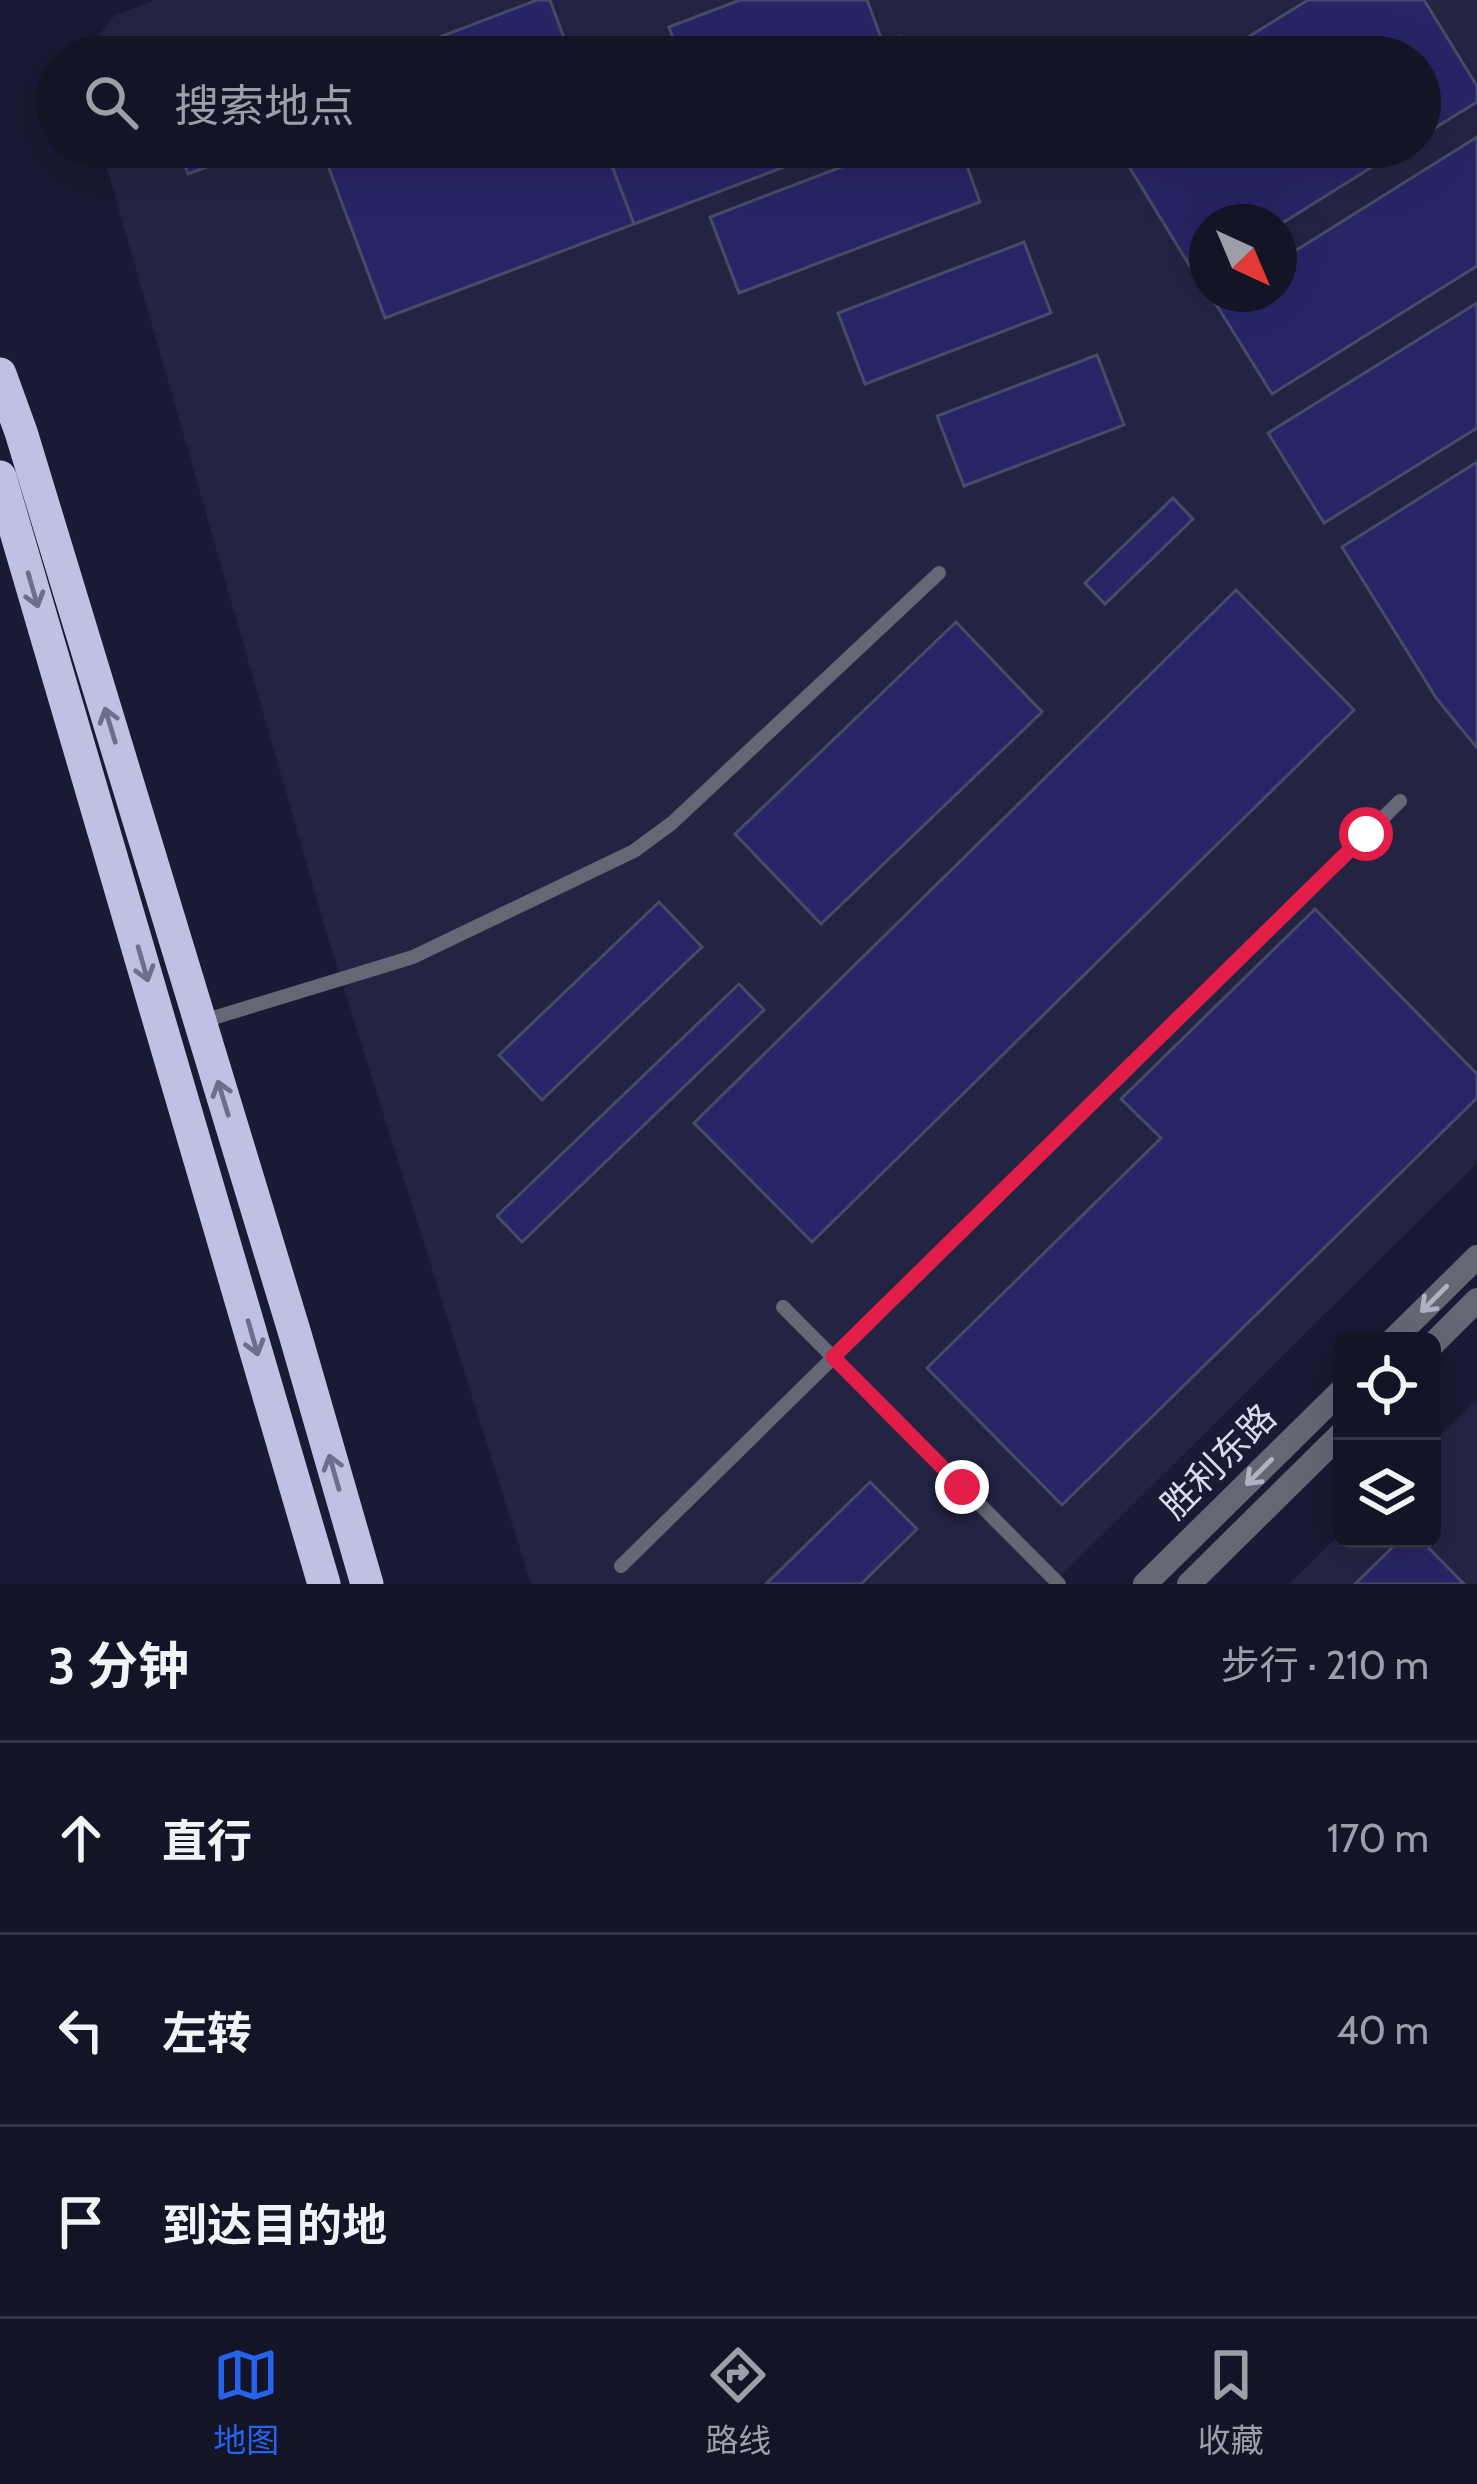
<!DOCTYPE html>
<html lang="zh">
<head>
<meta charset="utf-8">
<style>
  :root { --surface:#131426; --page:#202132; --text:#f1f3f6; --muted:#9d9ea7; --line:#323343; --accent:#2563eb }
  body { margin:0; font-family:Cabin,"Noto Sans SC",sans-serif; background:var(--page); color:var(--text) }
  .controls { position:absolute; right:36px; bottom:36px; display:grid; overflow:hidden; border-radius:18px; box-shadow:0 12px 48px #0002 }
  .controls button { width:108px; height:108px; display:grid; place-items:center; padding:0; border:0; border-bottom:3px solid var(--line); background:var(--surface); color:var(--text); font:60px sans-serif }
  .compass { position:absolute; left:1189px; top:204px; width:108px; height:108px; border-radius:50%; background:var(--surface); box-shadow:0 12px 48px #0002; rotate:136deg }
  .stop { position:absolute; width:36px; height:36px; margin:-27px; border:9px solid #e11d48; border-radius:50%; background:#fff }
  .stop.end { background:#e11d48; border-color:#fff; box-shadow:0 3px 12px #0008 }
  .list { margin:0; padding:0; list-style:none }
  h2 { display:flex; justify-content:space-between; align-items:center; height:156px; margin:0; padding:0 48px; font-size:51px }
  h2 small { font-size:39px; font-weight:400; color:var(--muted) }
  .list li { display:grid; grid-template-columns:78px 1fr auto; gap:36px; align-items:center; box-sizing:border-box; height:192px; padding:0 48px; border-top:3px solid var(--line) }
  .list b { display:block; font-size:45px; white-space:nowrap }
  .list em { font-size:39px; font-style:normal; color:var(--muted) }
  .icon { flex:none; width:66px; height:66px; fill:none; stroke:currentColor; stroke-width:2; stroke-linecap:round; stroke-linejoin:round }
  .map { position:relative; flex:none; width:1477px; height:1584px; overflow:hidden }
  .search { position:absolute; background:var(--surface); box-shadow:0 12px 48px #0002; left:36px; right:36px; top:36px; height:132px; display:flex; align-items:center; gap:30px; box-sizing:border-box; padding:0 42px; border-radius:66px; color:var(--muted); font-size:45px }
  .sheet { height:732px; background:var(--surface) }
  nav { display:flex; justify-content:space-around; align-items:center; box-sizing:border-box; height:168px; border-top:3px solid var(--line); background:var(--surface); font-size:33px; color:var(--muted) }
  nav a { display:grid; justify-items:center; gap:6px }
  nav .on { color:var(--accent) }
  .map>svg:first-child { display:block }
  .built { fill:#232442; fill-rule:evenodd }
  .building { fill:#282566; stroke:#484b68; stroke-width:3 }
  .lines { fill:none; stroke-linecap:round; stroke-linejoin:round }
  .service { stroke:#656775; stroke-width:14 }
  .tertiary { stroke:#656775; stroke-width:24 }
  .trunk { stroke:#bec1e1; stroke-width:33 }
  .oneway { stroke:#6c6e8a }
  .oneway2 { stroke:#b0b2c2 }
  .route { stroke:#e11d48; stroke-width:15 }
  .labels { text-anchor:middle; stroke-width:9; stroke-linejoin:round; paint-order:stroke }
  .street-label { font-size:36px; fill:#d8dbec; stroke:#191a33 }
</style>
</head>
<body>
<div class="map">
<svg width="1477" height="1584" viewBox="0 0 1477 1584">
  <rect width="100%" height="100%" fill="#191a33"/>
  <path class="built" d="M156 0H1477V1163L1053 1584H531L324 925 101 147H1420V57H83V53L115 15ZM1207 222H1279V294H1207Z
    M1477 1399V1584H1289L1342 1532V1539H1432V1443Z"/>
  <path class="building" d="M537 0H550L571 57H387Z
    M740 0H867L883 43 845 57H680L669 27Z
    M1308 0H1424L1477 86V102L1420 137V57H1216Z
    M899 37 906 57H845L883 43Z
    M1477 137V266L1272 394 1214 301 1225 294H1279V261Z
    M178 147H261L188 174Z
    M321 147H605L634 224 385 318Z
    M608 147H837L634 224 605 148Z
    M894 147H960L980 202 739 293 710 217Z
    M1117 147H1404L1279 225V222H1207V269L1196 276Z
    M1024 242 1051 313 865 384 838 313Z
    M1477 303V428L1324 523 1268 433Z
    M1097 355 1124 425 964 486 937 416Z
    M1477 462V748L1437 699 1342 547Z
    M1173 498 1193 519 1105 604 1085 583Z
    M1236 590 1354 710 812 1242 694 1123Z
    M956 622 1042 712 821 924 735 834Z
    M659 902 702 947 542 1100 499 1055Z
    M1315 909 1477 1074V1098L1062 1505 927 1368 1161 1138 1121 1099Z
    M739 984 764 1010 522 1242 497 1216Z
    M870 1482 917 1529 861 1584H766Z
    M1401 1539H1420L1464 1584H1355Z"/>
  <g class="lines">
    <path class="service" d="M200 1022 413 957 634 851 672 823 939 573
      M783 1307 1059 1584
      M621 1566 1400 801"/>
    <path class="tertiary" d="M1392 1341 1477 1257
      M1432 1345 1477 1300
      M1145 1584 1342 1390
      M1189 1584 1342 1433"/>
    <path class="trunk" d="M0 374 21 432 295 1334 367 1584
      M0 477 324 1584"/>
  </g>
  <defs><path id="oneway-shaft" d="M-6 0H5M1.5-3L5.5 0L1.5 3" fill="none" stroke-width="1.6" stroke-linecap="round" stroke-linejoin="round" transform="scale(3)"/></defs>
  <g class="oneway">
    <use href="#oneway-shaft" transform="translate(33 590) rotate(74)"/>
    <use href="#oneway-shaft" transform="translate(110 725) rotate(-107)"/>
    <use href="#oneway-shaft" transform="translate(143 964) rotate(74)"/>
    <use href="#oneway-shaft" transform="translate(223 1098) rotate(-107)"/>
    <use href="#oneway-shaft" transform="translate(253 1338) rotate(74)"/>
    <use href="#oneway-shaft" transform="translate(334 1472) rotate(-106)"/>
  </g>
  <g class="oneway2">
    <use href="#oneway-shaft" transform="translate(1434 1299) rotate(135)"/>
    <use href="#oneway-shaft" transform="translate(1259 1472) rotate(135)"/>
  </g>
  <g class="lines">
    <path class="route" d="M962 1487 833 1357 1366 834"/>
  </g>
  <g class="labels">
    <g class="street-label">
      <text transform="translate(1218 1461) rotate(-45)" y="13">胜利东路</text>
    </g>
  </g>
</svg>
<div class="controls">
<button><svg class="icon" aria-label="locate" viewBox="0 0 24 24"><circle cx="12" cy="12" r="6"/><path d="M12 2v4M12 18v4M2 12h4M18 12h4"/></svg></button>
<button><svg class="icon" aria-label="layers" viewBox="0 0 24 24"><path d="M12 4l9 5-9 5-9-5zM3 14l9 5 9-5"/></svg></button>
</div>
<svg class="compass" viewBox="-18 -18 36 36"><path d="M0-13l5 13h-10z" fill="#e53935"/><path d="M0 13l5-13h-10z" fill="#9d9ea7"/></svg>
<div class="stop" style="left:1366px;top:834px"></div>
<div class="stop end" style="left:962px;top:1487px"></div>
<div class="search"><svg class="icon" aria-label="search" viewBox="0 0 24 24"><circle cx="10" cy="10" r="6"/><path d="M15 15l6 6"/></svg>搜索地点</div>
</div>
<section class="sheet">
<h2>3 分钟<small>步行 · 210 m</small></h2>
<ul class="list">
<li><svg class="icon" aria-label="ahead" viewBox="0 0 24 24"><path d="M12 20V5M6 11l6-6 6 6"/></svg><div><b>直行</b></div><em>170 m</em></li>
<li><svg class="icon" aria-label="left" viewBox="0 0 24 24"><path d="M17 20v-9H6M10 6l-5 5 5 5"/></svg><div><b>左转</b></div><em>40 m</em></li>
<li><svg class="icon" aria-label="arrive" viewBox="0 0 24 24"><path d="M6 21V4h12l-3 4 3 4H6"/></svg><div><b>到达目的地</b></div></li>
</ul>
</section>
<nav>
<a class="on"><svg class="icon" aria-label="map" viewBox="0 0 24 24"><path d="M3 6l6-2 6 2 6-2v14l-6 2-6-2-6 2zM9 4v14M15 6v14"/></svg>地图</a>
<a><svg class="icon" aria-label="directions" viewBox="0 0 24 24"><path d="M12 3l9 9-9 9-9-9zM9 14v-3h6M13 9l2 2-2 2"/></svg>路线</a>
<a><svg class="icon" aria-label="saved" viewBox="0 0 24 24"><path d="M7 4h10v16l-5-4-5 4z"/></svg>收藏</a>
</nav>
</body>
</html>
